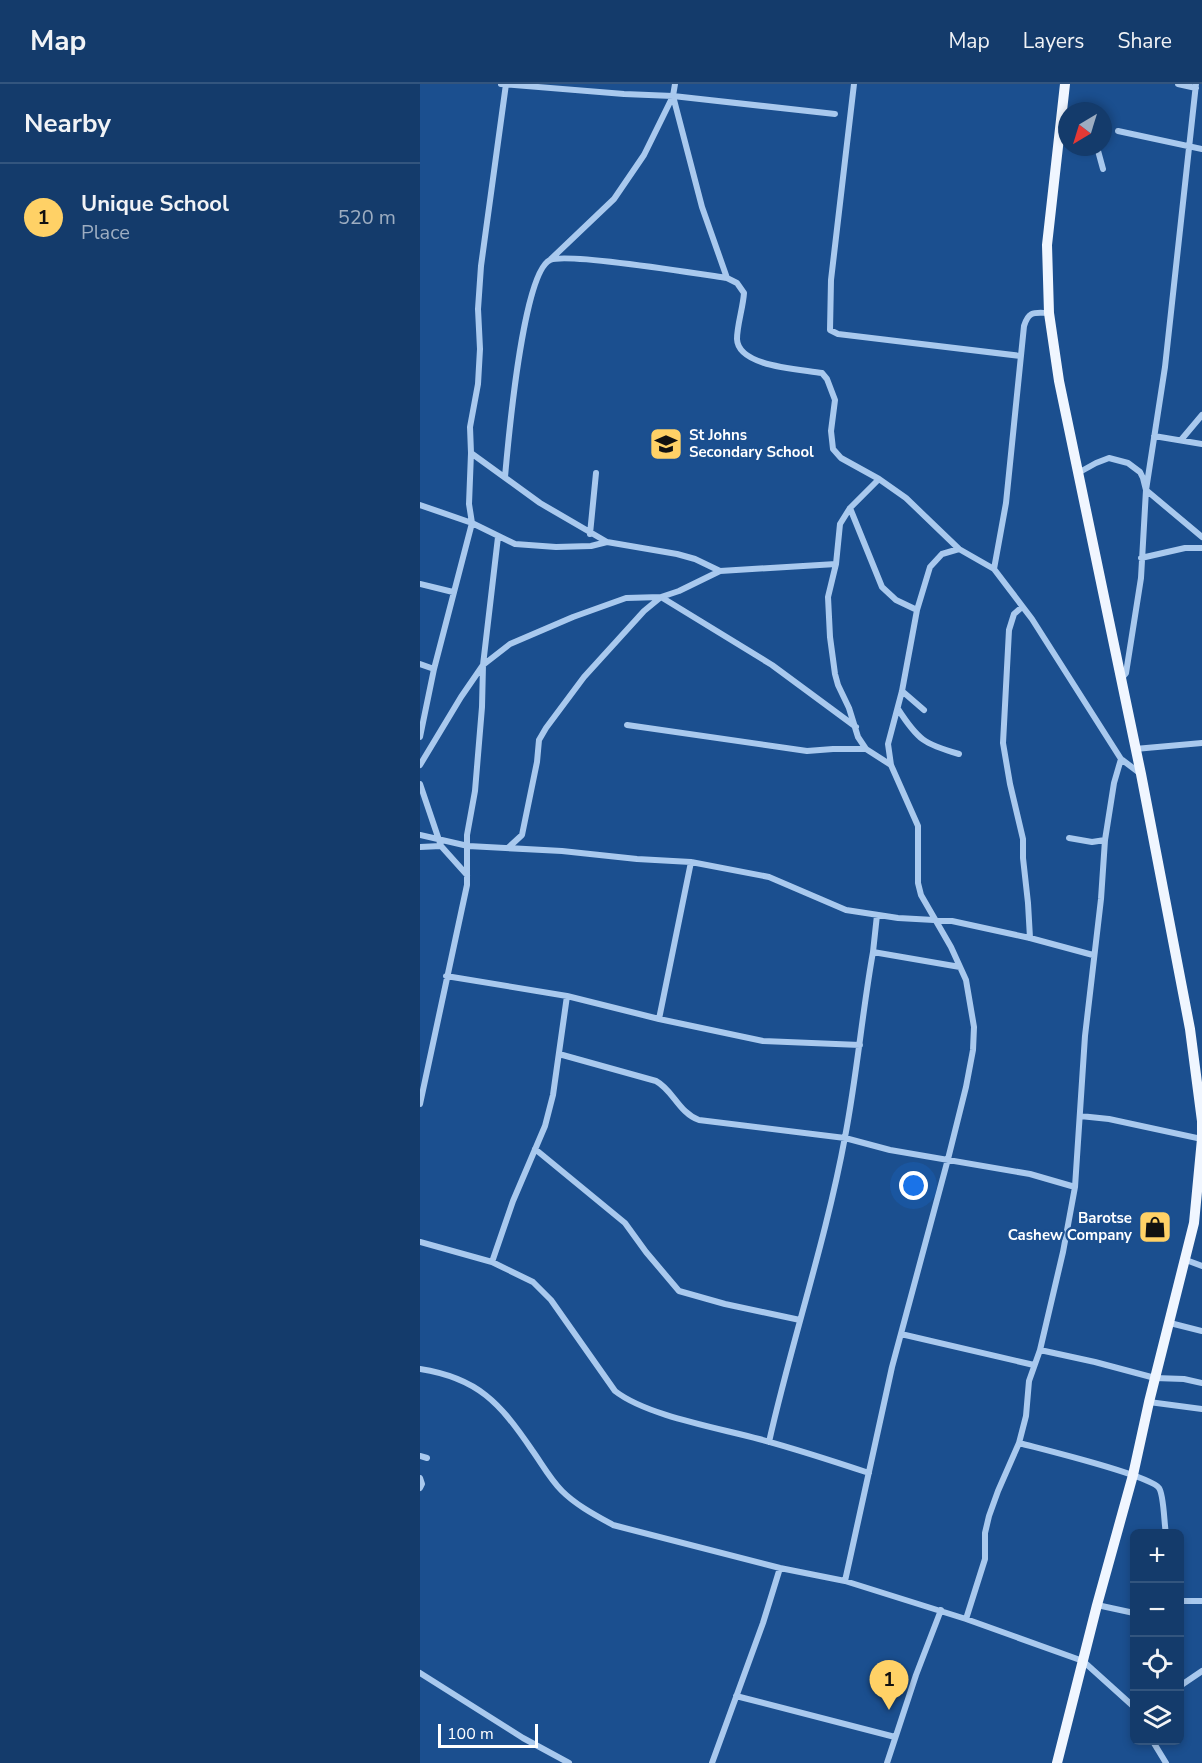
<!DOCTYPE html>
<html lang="en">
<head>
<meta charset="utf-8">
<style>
  :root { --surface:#143b6b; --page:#1d4271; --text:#f1f3f6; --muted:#9dadc1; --line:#33557e; --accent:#ffd166 }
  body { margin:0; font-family:"Nunito Sans",sans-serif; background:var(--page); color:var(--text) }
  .controls { position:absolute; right:18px; bottom:18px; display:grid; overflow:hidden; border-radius:9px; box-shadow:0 3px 9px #0003 }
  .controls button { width:54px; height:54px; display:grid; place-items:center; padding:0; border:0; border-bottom:2px solid var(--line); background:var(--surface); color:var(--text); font:30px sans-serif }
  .compass { position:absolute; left:638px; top:18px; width:54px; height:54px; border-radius:50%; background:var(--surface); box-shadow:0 3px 9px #0003; rotate:218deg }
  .scale { position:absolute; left:18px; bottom:15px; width:100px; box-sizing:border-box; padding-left:6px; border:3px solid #fff; border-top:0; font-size:16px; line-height:21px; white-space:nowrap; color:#fff; -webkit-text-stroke:4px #1b4f8f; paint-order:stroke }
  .you { position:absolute; left:494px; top:1102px; width:21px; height:21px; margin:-15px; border:4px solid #fff; border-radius:50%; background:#1a73e8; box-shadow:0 0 0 9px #1a73e833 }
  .badge { display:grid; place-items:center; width:39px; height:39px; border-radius:50%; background:var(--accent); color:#111; font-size:20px; font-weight:700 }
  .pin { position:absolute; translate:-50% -50px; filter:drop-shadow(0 2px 3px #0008) }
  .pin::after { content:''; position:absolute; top:32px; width:21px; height:18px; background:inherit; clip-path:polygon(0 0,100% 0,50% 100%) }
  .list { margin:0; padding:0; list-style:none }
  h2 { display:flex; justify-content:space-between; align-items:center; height:78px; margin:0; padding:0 24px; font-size:26px }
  h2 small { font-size:20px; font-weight:400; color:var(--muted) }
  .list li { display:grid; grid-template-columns:39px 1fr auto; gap:18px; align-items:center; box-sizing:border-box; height:108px; padding:0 24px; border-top:2px solid var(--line) }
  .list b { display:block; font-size:22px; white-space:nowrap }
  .list p { margin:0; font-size:20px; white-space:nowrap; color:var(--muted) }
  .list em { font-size:20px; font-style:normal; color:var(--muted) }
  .icon { flex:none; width:33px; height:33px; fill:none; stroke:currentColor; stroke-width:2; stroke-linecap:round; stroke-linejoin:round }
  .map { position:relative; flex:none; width:782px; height:1679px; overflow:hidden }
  header { display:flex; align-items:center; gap:36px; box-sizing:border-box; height:84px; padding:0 30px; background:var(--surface); border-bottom:2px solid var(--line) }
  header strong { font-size:28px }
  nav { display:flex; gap:33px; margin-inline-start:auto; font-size:21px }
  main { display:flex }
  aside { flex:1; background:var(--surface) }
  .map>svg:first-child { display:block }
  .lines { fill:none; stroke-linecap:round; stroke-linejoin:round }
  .street { stroke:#a9c9ee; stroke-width:6 }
  .primary { stroke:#f0f6ff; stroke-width:10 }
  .labels { text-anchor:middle; stroke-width:4.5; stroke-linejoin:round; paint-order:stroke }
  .poi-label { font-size:15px; font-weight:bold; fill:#fff; stroke:#1b4f8f; text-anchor:start }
</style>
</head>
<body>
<header>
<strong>Map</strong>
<nav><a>Map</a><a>Layers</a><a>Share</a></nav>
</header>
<main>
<aside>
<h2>Nearby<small></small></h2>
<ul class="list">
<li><span class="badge">1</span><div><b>Unique School</b><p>Place</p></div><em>520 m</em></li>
</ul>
</aside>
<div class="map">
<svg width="782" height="1679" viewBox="0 0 782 1679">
  <rect width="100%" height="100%" fill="#1b4f8f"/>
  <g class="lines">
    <path class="street" d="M81 0 204 10 253 12 415 30
      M86 0 61 182 58 225 60 265 58 300 50 343 51 369 120 419 187 458 257 470 275 475 300 487
      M255 0 253 12 282 123 307 194
      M434 0 411 196 410 246 418 250 601 272
      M758 0 776 4
      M698 47 782 65
      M677 63 683 85
      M131 175 194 115 224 71 253 12
      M734 352 782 360
      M761 356 782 331
      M658 389 676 379 689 374 708 379 720 388 723 394 726 406 782 453
      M85 393C88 359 103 189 130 176 146 168 280 190 307 194L317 199 324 209C323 224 317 241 317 255 318 283 380 285 402 289L407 295 415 316 411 347 413 365 421 374 459 395 486 414 539 465 574 485 612 535 701 675 721 690
      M459 395 430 424 420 440 416 480 408 513 410 553 415 590 418 601 429 624 438 653 446 665 471 681
      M0 421 52 439 95 460 136 463 171 462 187 458
      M430 424 462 503 476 516 497 526
      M170 450 176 389
      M721 474 765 464H782
      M574 485 586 419 604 242C609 226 615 229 629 229
      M0 500 33 508
      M602 523 594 530 589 546 583 659 590 700 603 755V774L608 819 610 854
      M0 580 14 585
      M701 595 706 589 721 494 726 406 745 283 776 0
      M482 607 504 626
      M478 625C498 656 504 660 539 670
      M207 641 387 667 413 665H446
      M0 653 14 585 52 439 49 420 51 369
      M715 665 782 659
      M0 681 41 613 63 581 90 560 153 533 206 514 241 513 352 581 436 643
      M0 700 21 762 47 791
      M0 751 48 762 142 767 217 775 271 778 349 793 426 826 478 834 532 837 610 854 673 871
      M649 754 672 758 685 756
      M0 763 21 762
      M89 763 102 751 117 678 119 656 126 644 164 593 224 527 241 513 259 507 300 487 416 480
      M453 868 457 831
      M26 892 147 912 239 935 343 957 440 961
      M239 935 271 778
      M139 970 236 997C253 1006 259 1029 279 1036L425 1054 470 1066 610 1090 655 1103
      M0 1020 47 801V751L55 707 62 623 63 581 78 453
      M660 1032 689 1035 782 1055
      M115 1065 205 1139 226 1168 259 1207 305 1220 380 1236
      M0 1158 72 1178 113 1198 131 1216 195 1307C227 1332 299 1344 339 1355 376 1365 413 1377 449 1389
      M766 1176 782 1182
      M72 1178 93 1117 125 1042 133 1011 147 912
      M750 1239 782 1247
      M481 1250 614 1281
      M620 1266 675 1278 735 1294 764 1295 782 1299
      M0 1285C58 1294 80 1319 112 1366 122 1380 130 1395 142 1407 156 1421 175 1431 193 1441L360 1484 425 1497 546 1535 663 1577 714 1623
      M729 1318 782 1325
      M349 1358C372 1256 406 1156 425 1053 437 991 442 929 453 868L540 883
      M599 1359C621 1365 729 1391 739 1404 744 1411 744 1439 746 1450
      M0 1372 7 1374
      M0 1394 2 1400 0 1404
      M425 1497 472 1283 528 1075 546 1003 553 966 554 943 546 896 531 863 501 811 498 799V742L471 681 468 660 482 607 497 526 510 483 522 470 539 465
      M760 1517H782
      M677 1521 714 1529
      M546 1535 565 1475V1449L569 1432 578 1407 599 1359 606 1332 609 1297 620 1266 643 1168 655 1103 665 952 681 815 685 756 694 699 701 675
      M0 1589 103 1654 149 1679
      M760 1602 782 1587
      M316 1612 475 1653
      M732 1656 746 1679
      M292 1679 343 1539 360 1484
      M467 1679 496 1591 521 1526"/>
    <path class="primary" d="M637 1679 677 1521 713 1391 729 1318 774 1139 782 1055V1037L770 945 721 690 639 297 629 229 627 161 645 0"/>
  </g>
  <defs>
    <symbol id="school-square" viewBox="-11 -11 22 22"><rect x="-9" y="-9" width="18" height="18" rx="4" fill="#ffd166" stroke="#1b4f8f"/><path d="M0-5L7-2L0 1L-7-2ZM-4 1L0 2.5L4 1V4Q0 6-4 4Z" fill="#111"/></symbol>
    <symbol id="shop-square" viewBox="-11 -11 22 22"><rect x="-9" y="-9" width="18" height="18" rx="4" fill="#ffd166" stroke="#1b4f8f"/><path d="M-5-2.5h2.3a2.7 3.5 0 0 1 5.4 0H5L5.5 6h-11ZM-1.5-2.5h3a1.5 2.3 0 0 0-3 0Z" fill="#111"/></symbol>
  </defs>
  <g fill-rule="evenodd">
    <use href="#school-square" x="227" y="341" width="38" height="38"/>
    <use href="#shop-square" x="716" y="1124" width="38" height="38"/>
  </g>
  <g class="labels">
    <g class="poi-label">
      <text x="269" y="356">St Johns<tspan x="269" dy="17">Secondary School</tspan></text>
      <text x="712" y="1139" text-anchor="end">Barotse<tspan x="712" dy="17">Cashew Company</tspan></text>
    </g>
  </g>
</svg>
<div class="controls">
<button>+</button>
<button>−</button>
<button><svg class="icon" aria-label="locate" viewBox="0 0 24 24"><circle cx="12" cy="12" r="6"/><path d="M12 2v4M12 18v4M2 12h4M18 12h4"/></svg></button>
<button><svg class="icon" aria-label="layers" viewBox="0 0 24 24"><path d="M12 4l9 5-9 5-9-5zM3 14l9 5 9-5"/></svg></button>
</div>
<svg class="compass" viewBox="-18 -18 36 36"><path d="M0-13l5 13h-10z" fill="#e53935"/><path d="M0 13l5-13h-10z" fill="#9dadc1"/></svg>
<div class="scale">100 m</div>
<div class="you"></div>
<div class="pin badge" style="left:469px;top:1626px">1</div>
</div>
</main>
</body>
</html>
